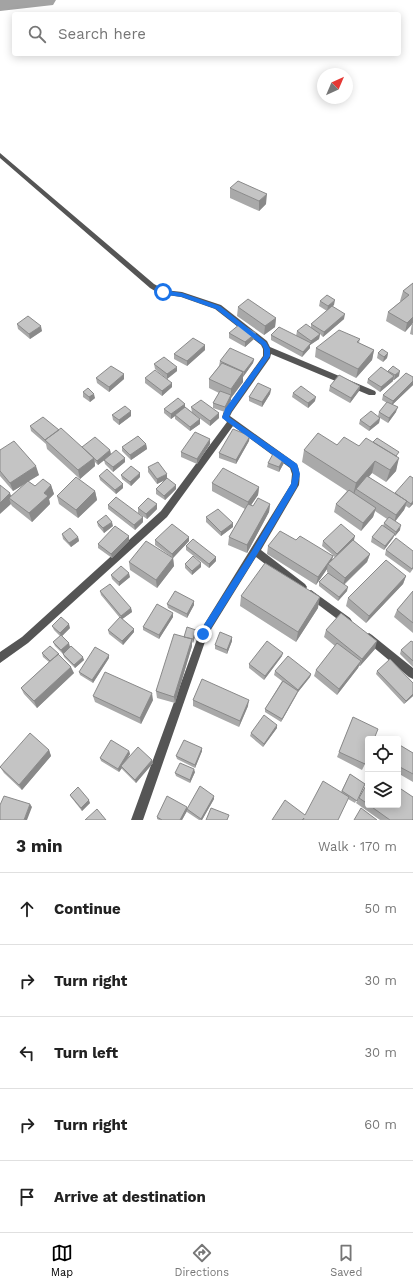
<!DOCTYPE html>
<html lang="en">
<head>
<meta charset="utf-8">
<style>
  :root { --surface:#fff; --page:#f6f6f6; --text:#222; --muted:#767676; --line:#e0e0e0; --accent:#000 }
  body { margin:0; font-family:"Work Sans",sans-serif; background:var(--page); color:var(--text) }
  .controls { position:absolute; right:12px; bottom:12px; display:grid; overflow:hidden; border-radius:4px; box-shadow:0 2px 10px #0003 }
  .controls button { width:36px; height:36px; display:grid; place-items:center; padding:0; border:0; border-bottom:1px solid var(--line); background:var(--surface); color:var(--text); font:20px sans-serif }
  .compass { position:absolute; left:317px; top:68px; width:36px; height:36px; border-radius:50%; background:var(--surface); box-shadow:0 2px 10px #0003; rotate:44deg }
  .stop { position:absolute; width:12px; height:12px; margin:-9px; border:3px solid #1a73e8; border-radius:50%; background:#fff }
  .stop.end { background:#1a73e8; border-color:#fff; box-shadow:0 1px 4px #0008 }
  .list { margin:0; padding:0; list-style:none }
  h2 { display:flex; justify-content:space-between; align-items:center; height:52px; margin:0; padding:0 16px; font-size:17px }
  h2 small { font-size:13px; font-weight:400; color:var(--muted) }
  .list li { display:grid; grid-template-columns:26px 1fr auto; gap:12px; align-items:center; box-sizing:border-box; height:72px; padding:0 16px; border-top:1px solid var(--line) }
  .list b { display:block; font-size:15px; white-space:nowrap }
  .list em { font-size:13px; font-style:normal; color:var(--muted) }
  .icon { flex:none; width:22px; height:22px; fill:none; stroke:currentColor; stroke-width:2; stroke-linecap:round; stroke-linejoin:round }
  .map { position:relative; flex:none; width:413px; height:820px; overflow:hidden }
  .search { position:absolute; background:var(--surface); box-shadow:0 2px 10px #0003; left:12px; right:12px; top:12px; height:44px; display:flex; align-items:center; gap:10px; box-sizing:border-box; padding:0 14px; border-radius:4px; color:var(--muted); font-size:15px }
  .sheet { height:412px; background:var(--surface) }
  nav { display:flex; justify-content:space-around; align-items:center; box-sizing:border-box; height:56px; border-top:1px solid var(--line); background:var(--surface); font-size:11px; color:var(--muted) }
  nav a { display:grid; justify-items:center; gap:2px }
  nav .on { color:var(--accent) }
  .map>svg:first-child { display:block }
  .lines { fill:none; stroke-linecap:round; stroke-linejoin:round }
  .river { fill:#a3a3a3; fill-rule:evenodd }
  .street { fill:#555; fill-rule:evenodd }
  .wall { fill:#a9a9a9; fill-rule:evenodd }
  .shaded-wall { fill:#898989 }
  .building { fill:#c4c4c4; stroke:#898989 }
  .route { fill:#1a73e8 }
</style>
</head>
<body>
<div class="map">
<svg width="413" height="820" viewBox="0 0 413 820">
  <rect width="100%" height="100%" fill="#fff"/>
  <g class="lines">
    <path class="river" d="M0 0H56L53 5 0 11Z"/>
    <path class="street" d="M0 153 154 284 165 290 182 292 221 305 267 341 270 347 375 391 376 393 375 395H369L271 354 270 358 232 412 230 416 297 464C300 471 300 477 299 485L261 550 305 584 307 587 305 590 302 591 299 590 256 557 207 636 143 820H131L200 631 291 484 292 474 290 468 233 426 167 517 28 643 0 663V652L22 637 161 511 227 422 222 417 224 411 263 356V349L261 345 215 309 181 297 160 294 150 288 0 158Z
      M311 590 350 618 352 621 350 624 347 626 344 624 308 597 306 594 308 591Z
      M369 633 372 635 413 668V679L409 677 366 641 364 638 366 635Z"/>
  </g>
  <path class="wall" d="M230 188 266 204 259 211 230 198Z
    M413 283V323L405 332 386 321 388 312 401 301H400L403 291Z
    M320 301 334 305 332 306 344 319 323 337 320 334 319 339 310 345V348L302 357 271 340V335L296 336 297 331 311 328V324L327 311 319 306Z
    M238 307 276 318 275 327 264 335 237 316Z
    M17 324 42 331 30 339 18 329Z
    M412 324H413V335L410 334Z
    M229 333H256L255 338 245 347 229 338Z
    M360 339 359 343 374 350 372 360 356 378 315 357 316 348Z
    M205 345V350L187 366 174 359V354Z
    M378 353H388L387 358 383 362 377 358Z
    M254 359 253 363 243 377V382L231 398V400L225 412 213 408V403L219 393 209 388V379L219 366 220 361Z
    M154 364 177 371 167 379 155 369Z
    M388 371 399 376 394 380H393V381L380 392 367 383 368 379 388 372Z
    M413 377V385L392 405 396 412 388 423 380 418 379 423 369 431 359 424 360 420 378 416 379 412 387 403 382 400 383 395Z
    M96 378 124 379 109 392 97 383Z
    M145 378 172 387 162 396 145 383Z
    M330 386H360L359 391 350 403 329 391Z
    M271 389 270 394 262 407 249 401V397Z
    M83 392 95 398 90 402 83 397Z
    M293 393 315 401 308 408 292 397Z
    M185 404V407L192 412 191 407 219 413V418L210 426 194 414 200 419V424L190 431 175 419V416L171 419 164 413V409Z
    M131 411V416L119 425 113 420 112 415Z
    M30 426 59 430 82 447 110 450 111 454 125 462 113 472 105 464 104 460 98 465 95 462V466L80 479 47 449 46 444 31 431Z
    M249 441 236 464 219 458V453Z
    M146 444 147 449 131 460 122 451V447Z
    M210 444 197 464 181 457V452Z
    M337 445 359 446 398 457 396 471 386 482 372 473 369 477 395 494 413 478V504L409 508 406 506 404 510 395 521 400 530 395 536 394 535 393 538 384 550 371 542 372 537 383 526 384 523 387 519 375 511 373 517 361 531 334 512 336 504 347 491 302 462 304 450Z
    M0 450 39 475 28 481 35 486 51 485 54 494 49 499 50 504 32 522 12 506 0 485 11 496 25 484 13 491 0 476Z
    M285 461 279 472 267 467 268 463Z
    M148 467 167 479 157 484 148 472Z
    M121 475 140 477 131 486 122 479Z
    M99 476 123 484V488L116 494 100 480Z
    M212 483 259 487 258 495 251 505 253 506 270 504 269 512 247 553 228 545 229 537 245 509 212 491Z
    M156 489H176L165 500 156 494Z
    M95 491 97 500 78 518 59 504 57 496Z
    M108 505 143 522 135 530 108 509Z
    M138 508 157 509 147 519 138 513Z
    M206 517 233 523V527L221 536 206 522Z
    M97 522 113 526 104 533 98 526Z
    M62 534 78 537 79 541 71 547 63 539Z
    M189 537V541L173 558 155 545V540Z
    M129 541 112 558 98 548V544Z
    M323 541H354L370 554 367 562 344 585 347 591 338 601 319 586V582L328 573 327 572V569L316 585 267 554 268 546 333 555 322 546ZM333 556 335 557 332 560Z
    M186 546 216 561 209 568 186 550Z
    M386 550 413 551V569L410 573 385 555Z
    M173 558 174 566 157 588 130 570 129 562Z
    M185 564 201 567 192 575 185 568Z
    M111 575 130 577 119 586 112 579Z
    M406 576 403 584 366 623 346 606 348 598Z
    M100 591 131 608 132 612 122 619 134 629V632L123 645 109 634 108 630 120 618 101 595Z
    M413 591V633L394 617 397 610Z
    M241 596 318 608 296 642 240 606Z
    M194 601V605L187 618 168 608 167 604Z
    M173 613V617L159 639 143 630V627Z
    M52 626 70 628 62 636 70 647 84 660 75 668 64 657 63 654 68 649 63 654 55 646 53 642 60 636 54 630Z
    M196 630V633L193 643 192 642V646L175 703 157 698 156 691 184 637Z
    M326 630 375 649 360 666H359L358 668 337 695 314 676 316 670 335 646 324 637Z
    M232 637V641L227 654 215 649V645Z
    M413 642V667L400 654 401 650Z
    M42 653 74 673 37 708 24 694 21 688 49 662 43 657Z
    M282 656 264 680 249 668V664Z
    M109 658 93 683 80 675 79 672Z
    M275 671 311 674 310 677 298 692 297 694 281 722 265 712V709L282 681 274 675Z
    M377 671 413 696 404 704 376 674Z
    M93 696 153 700 141 724 95 702Z
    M193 700 248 706 239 727 193 706Z
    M353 717 365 764 362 770 337 757Z
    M277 728 263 747 250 736 251 733Z
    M398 744 413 753V782L401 775 398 780Z
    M202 748V751L195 768 177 759 176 756Z
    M49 750 51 756 22 790 4 773 0 767Z
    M129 751 130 754 126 761 153 763 136 783 122 769V768L119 772 101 761 100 758Z
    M195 772 190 783 176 776 175 773Z
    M350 774 365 784 355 803 348 799 305 815 341 792Z
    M368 782V805H398L412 820H380L356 803Z
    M70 795 90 803 82 811 71 797Z
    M214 799 202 820H199L187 812V811L182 820H159L157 819V817L187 808Z"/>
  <path class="shaded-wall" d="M267 194 266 204 259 211V201Z
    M335 300 334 305 327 311 328 306Z
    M345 314 344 319 323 337 324 332Z
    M413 317V323L405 332 407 323Z
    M276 318 275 327 264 335 265 326Z
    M41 326 42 331 30 339 29 334Z
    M256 333 255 338 245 347V342Z
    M320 334 319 339 310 345V348L302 357 303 352 310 344 311 341Z
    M205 345V350L187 366V361Z
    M374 350 372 360 356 378 358 369Z
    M388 353 387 358 383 362 384 357Z
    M254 359 253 363 243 377 244 372Z
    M177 367V371L167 379V374Z
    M400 371 399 376 394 380 395 375Z
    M243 372V382L231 398V389Z
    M124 374V379L109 392V387Z
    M394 376 393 381 380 392 381 387Z
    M413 381V385L391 406 393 401Z
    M172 383V387L162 396V391Z
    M360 386 359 391 350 403 351 398Z
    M271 389 270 394 262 407V402Z
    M94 394 95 398 90 402 89 397Z
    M231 395V400L225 412V407Z
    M316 397 315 401 308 408V403Z
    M185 404V409L175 415V416L171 419V414Z
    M398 407 396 412 388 423 389 418Z
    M131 411V416L119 425V420Z
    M219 413V418L210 426V421Z
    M380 418 379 423 369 431 370 427Z
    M200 419V424L190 431V427Z
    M250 436 249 441 236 464V460Z
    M210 439V444L197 464V459Z
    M146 444 147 449 131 460 130 455Z
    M110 450 111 455 98 465 97 461Z
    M285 456V461L279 472V467Z
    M94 458 95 466 80 479 78 470Z
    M125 458V462L113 472V467Z
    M399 458 396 471 386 482 390 470Z
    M375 461 372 473 357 490 356 489 354 494 353 495 356 483Z
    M36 466 39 475 13 491 10 483Z
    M140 473V477L131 486 130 482Z
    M167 474V479L157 484V479Z
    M123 484V488L116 494 115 490Z
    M51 485 54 494 49 499 50 504 32 522 29 513 44 493Z
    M176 485V489L165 500 164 496Z
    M259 487 258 495 247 511 248 502Z
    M95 491 97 500 78 518 76 510Z
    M10 493 13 501 9 498 11 504 0 514V503Z
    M407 501 404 510 394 523 396 515Z
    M413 501V504L409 508 411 504Z
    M157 504V509L147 519 146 514Z
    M270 504 269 512 247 553V545Z
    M376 508 373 517 361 531 363 523Z
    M143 517V522L135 530 134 525Z
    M112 522 113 526 104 533 103 528Z
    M233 523V527L221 536V532Z
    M401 525 400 530 395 536 396 532Z
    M395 534 393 538 384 550 385 546Z
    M129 536V541L112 558 111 554Z
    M355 536 354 540 336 558 337 554Z
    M78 537 79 541 71 547 69 543Z
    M189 537V541L173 558 172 554Z
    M370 554 367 562 343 585 345 578Z
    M333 556 331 564H328L327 569 316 585 318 577Z
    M216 557V561L209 568V564Z
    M173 558 174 566 157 588 156 580Z
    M201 563V567L192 575V571Z
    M129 573 130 577 119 586V582Z
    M406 576 403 584 366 623 369 616Z
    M348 587 347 591 338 601 339 597Z
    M320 597 318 608 296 642 298 632Z
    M194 601V605L187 618V614Z
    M131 608 132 612 121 620V616Z
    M173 613V617L159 639V635Z
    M69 624 70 628 61 637 60 633Z
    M134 629V632L123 645 122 641Z
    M196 630V633L193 643V639Z
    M232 637V641L227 654V650Z
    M192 639V646L175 703 174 697Z
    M377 641 375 649 360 666 362 659Z
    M69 643 70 647 63 654 61 650Z
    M283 653 282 656 264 680 265 676Z
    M109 655V658L93 683 92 680Z
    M83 657 84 660 75 668 74 665Z
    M361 661 358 668 337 695 339 689Z
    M71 667 74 673 37 708 34 701Z
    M311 674 310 677 298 692 297 694 281 722 282 719 298 692V690Z
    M152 693 153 700 141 724 140 718Z
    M413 694V696L404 704 406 701Z
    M249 700 248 706 239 727 240 721Z
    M277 725V728L263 747 264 744Z
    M202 748V751L195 768V765Z
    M49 750 51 756 22 790 19 785Z
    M129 751 130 754 122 767 121 766 122 768 119 772 118 769Z
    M152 760 153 763 136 783 135 780Z
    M194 769 195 772 190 783V780Z
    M214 796V799L202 820H201V819Z
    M89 800 90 803 82 811 81 808Z
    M30 804 32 807 27 820H24Z
    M187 807V811L182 820H180Z"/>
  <path class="building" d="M238 181 267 194 259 201 230 188Z
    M413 283V317L407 323 388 312 409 295 403 291Z
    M327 295 335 300 328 306 320 301Z
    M248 299 276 318 265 326 238 307Z
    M332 306 345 314 324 332 311 324Z
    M28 316 41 326 29 334 17 324Z
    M240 324 256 333 245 342 229 333Z
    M306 324 320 334 311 341 297 331Z
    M279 327 311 343 303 352 271 335Z
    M339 330 360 339 357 342 374 350 358 369 316 348Z
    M193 338 205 345 187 361 174 354Z
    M230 348 254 359 244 372 220 361Z
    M382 349 388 353 384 357 378 353Z
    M164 357 177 367 167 374 154 364Z
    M222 363 243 372 231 389 209 379Z
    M111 366 124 374 109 387 96 378Z
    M393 366 400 371 395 375 388 371Z
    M381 367 394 376 381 387 368 379Z
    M155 370 172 383 162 391 145 378Z
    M406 373 413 377V381L393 401 383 395Z
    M339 375 360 386 351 398 330 386Z
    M258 383 271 389 262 402 249 397Z
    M301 386 316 397 308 403 293 393Z
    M88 388 94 394 89 397 83 392Z
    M220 391 231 395 225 407 213 403Z
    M178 398 185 404 171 414 164 409Z
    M201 400 219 413 210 421 191 407Z
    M387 402 398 407 389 418 379 412Z
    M125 406 131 411 119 420 112 415Z
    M185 407 200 419 190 427 175 415Z
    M371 411 380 418 370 427 360 420Z
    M43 417 59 430 45 440 30 426Z
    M61 428 94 458 78 470 45 440Z
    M233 429 250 436 236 460 219 453Z
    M195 432 210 439 197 459 181 452Z
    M318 433 337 445 344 437 359 446 366 438 399 458 390 470 375 461 356 483 304 450Z
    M138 436 146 444 130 455 122 447Z
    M95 437 110 450 97 461 82 447Z
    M377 438 399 452 396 456 373 442Z
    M14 441 36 466 10 483 0 471V450Z
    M116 450 125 458 113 467 104 460Z
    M274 452 285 456 279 467 268 463Z
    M158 462 167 474 157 479 148 467Z
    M131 466 140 473 130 482 121 475Z
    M223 468 259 487 248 502 212 483Z
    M107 469 123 484 115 490 99 476Z
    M367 476 407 501 396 515 356 489Z
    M410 476 413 478V501L411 504 395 493Z
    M76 477 95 491 76 510 57 496Z
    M167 478 176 485 164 496 156 489Z
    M43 479 51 485 44 493 48 496 29 513 9 498 28 481 35 486Z
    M0 485 10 493 0 503Z
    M349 490 376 508 363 523 336 504Z
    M116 497 143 517 134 525 108 505Z
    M148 498 157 504 146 514 138 508Z
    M258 498 270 504 247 545 229 537 248 504 253 506Z
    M218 509 233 523 221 532 206 517Z
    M106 515 112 522 103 528 97 522Z
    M389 517 401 525 396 532 384 523Z
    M172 524 189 537 172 554 155 540Z
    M341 524 355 536 337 554 323 541Z
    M382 525 395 534 385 546 372 537Z
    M115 526 129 536 111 554 98 544Z
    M70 528 78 537 69 543 62 534Z
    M280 531 296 540 300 536 333 556 318 577 268 546Z
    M396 538 413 551V567L412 569 386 550Z
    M193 539 216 557 209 564 186 546Z
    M353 540 370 554 345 578 328 564Z
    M146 541 173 558 156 580 129 562Z
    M193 556 201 563 192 571 185 564Z
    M386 560 406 576 369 616 348 598Z
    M265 563 320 597 298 632 241 596Z
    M121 566 129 573 119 582 111 575Z
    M328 573 348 587 339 597 319 582Z
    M110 584 131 608 121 616 100 591Z
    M175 591 194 601 187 614 167 604Z
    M413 591V623L397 610Z
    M157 604 173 613 159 635 143 627Z
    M341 613 377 641 362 659 326 630Z
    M61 617 69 624 60 633 52 626Z
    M120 617 134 629 122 641 108 630Z
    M187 627 196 630 193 639 184 637Z
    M220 632 232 637 227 650 215 645Z
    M174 634 192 639 174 697 156 691Z
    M61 635 69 643 61 650 53 642Z
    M267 641 283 653 265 676 249 664Z
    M411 641 413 642V661L401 650Z
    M337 643 361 661 339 689 316 670Z
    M50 646 59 654 50 661 42 653Z
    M71 646 83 657 74 665 63 654Z
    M95 647 109 655 92 680 79 672Z
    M58 654 71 667 34 701 21 688Z
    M288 656 311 674 298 690 275 671Z
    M390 659 413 683V694L406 701 377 671Z
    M105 672 152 693 140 718 93 696Z
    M202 679 249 700 240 721 193 700Z
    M283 681 298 691 282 719 265 709Z
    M264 715 277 725 264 744 251 733Z
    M353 717 378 729 374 739H368V756L365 764 339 752Z
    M30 733 49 750 19 785 0 767Z
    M111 740 129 751 118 769 100 758Z
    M184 740 202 748 195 765 176 756Z
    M398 744 413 753V774L398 766Z
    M138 747 152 760 135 780 121 766Z
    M180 763 194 769 190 780 175 773Z
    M398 772 401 774 398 780Z
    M350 774 365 784 357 801 342 791Z
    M323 781 349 797 338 820H303L304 818 302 820H272L285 800 305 815Z
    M368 782V804L359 798Z
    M200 786 214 796 201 819 187 809Z
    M78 787 89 800 81 808 70 795Z
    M398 787 413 797V819L412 820H390L369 805H398Z
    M4 796 30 804 24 820H0V805Z
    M167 796 187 807 180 820H162L157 817Z
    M211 808 229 815 227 820H206Z
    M361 808 377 820H354Z
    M97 809 106 820H85Z"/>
  <path class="route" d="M163 290 182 293 220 306 266 342 270 349V356L231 412 229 417 297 464 300 474 297 487 258 553 206 636 203 637 200 636V631L253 549 291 484 293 474 291 468 222 418 225 409 264 356V349L262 345 216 309 182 297 161 294V291Z"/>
</svg>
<div class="controls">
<button><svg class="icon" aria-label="locate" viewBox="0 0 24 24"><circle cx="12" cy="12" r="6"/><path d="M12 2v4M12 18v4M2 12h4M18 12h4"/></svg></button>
<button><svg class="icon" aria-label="layers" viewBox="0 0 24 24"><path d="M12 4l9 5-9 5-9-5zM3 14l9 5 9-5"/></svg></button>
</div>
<svg class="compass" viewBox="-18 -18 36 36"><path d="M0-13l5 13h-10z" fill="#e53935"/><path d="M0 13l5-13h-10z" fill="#767676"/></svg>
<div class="stop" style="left:163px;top:292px"></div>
<div class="stop end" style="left:203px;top:634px"></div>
<div class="search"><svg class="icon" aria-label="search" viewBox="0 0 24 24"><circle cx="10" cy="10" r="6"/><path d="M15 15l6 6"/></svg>Search here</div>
</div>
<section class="sheet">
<h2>3 min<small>Walk · 170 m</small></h2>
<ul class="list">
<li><svg class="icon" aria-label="ahead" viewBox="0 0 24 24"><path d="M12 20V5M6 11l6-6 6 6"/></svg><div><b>Continue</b></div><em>50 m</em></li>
<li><svg class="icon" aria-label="right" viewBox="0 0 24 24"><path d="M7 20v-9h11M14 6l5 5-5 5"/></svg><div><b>Turn right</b></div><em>30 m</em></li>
<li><svg class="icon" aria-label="left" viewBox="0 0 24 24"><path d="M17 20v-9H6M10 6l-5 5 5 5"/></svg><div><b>Turn left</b></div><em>30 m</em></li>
<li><svg class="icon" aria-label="right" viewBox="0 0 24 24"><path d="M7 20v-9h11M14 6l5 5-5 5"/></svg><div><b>Turn right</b></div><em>60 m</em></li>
<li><svg class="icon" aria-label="arrive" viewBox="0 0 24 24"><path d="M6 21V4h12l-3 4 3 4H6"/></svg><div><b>Arrive at destination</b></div></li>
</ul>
</section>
<nav>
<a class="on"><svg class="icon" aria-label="map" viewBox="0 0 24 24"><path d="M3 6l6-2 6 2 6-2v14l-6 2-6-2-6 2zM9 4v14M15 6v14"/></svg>Map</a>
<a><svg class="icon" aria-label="directions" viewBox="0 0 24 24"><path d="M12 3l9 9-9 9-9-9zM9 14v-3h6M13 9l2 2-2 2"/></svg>Directions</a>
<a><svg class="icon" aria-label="saved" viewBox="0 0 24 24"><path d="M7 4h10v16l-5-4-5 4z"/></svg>Saved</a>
</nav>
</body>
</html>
